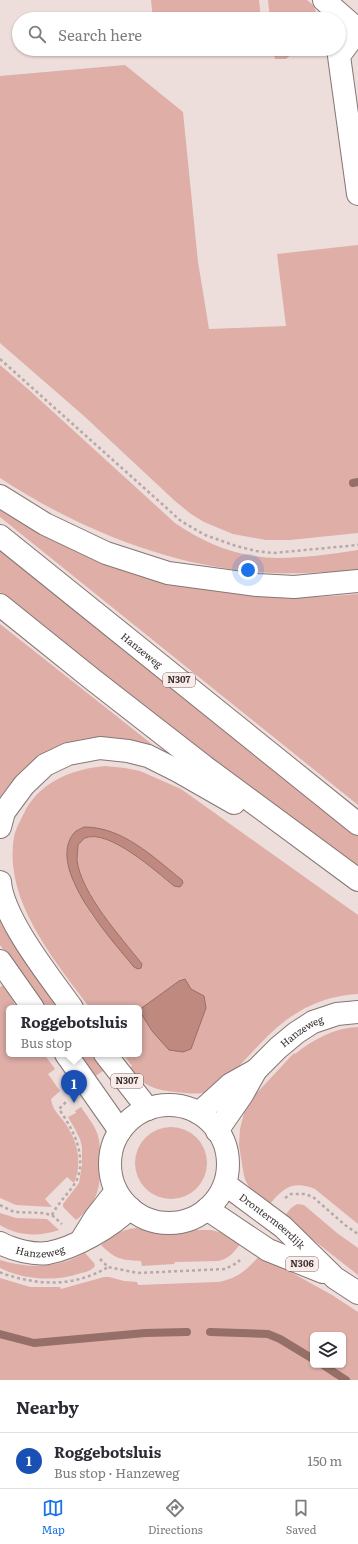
<!DOCTYPE html>
<html lang="en">
<head>
<meta charset="utf-8">
<style>
  :root { --surface:#fff; --page:#f7f7f7; --text:#2b2b33; --muted:#7c7c81; --line:#e1e1e2; --accent:#1a73e8 }
  body { margin:0; font-family:Literata,serif; background:var(--page); color:var(--text) }
  .controls { position:absolute; right:12px; bottom:12px; display:grid; overflow:hidden; border-radius:6px; box-shadow:0 1px 3px #0004 }
  .controls button { width:36px; height:36px; display:grid; place-items:center; padding:0; border:0; border-bottom:1px solid var(--line); background:var(--surface); color:var(--text); font:20px sans-serif }
  .you { position:absolute; left:248px; top:570px; width:14px; height:14px; margin:-10px; border:3px solid #fff; border-radius:50%; background:#1a73e8; box-shadow:0 0 0 6px #1a73e833 }
  .badge { display:grid; place-items:center; width:26px; height:26px; border-radius:50%; background:var(--accent); color:#fff; font-size:13px; font-weight:700 }
  .pin { position:absolute; translate:-50% -33px; filter:drop-shadow(0 1px 2px #0008) }
  .pin::after { content:''; position:absolute; top:21px; width:14px; height:12px; background:inherit; clip-path:polygon(0 0,100% 0,50% 100%) }
  .popup { position:absolute; left:6px; top:1005px; width:136px; height:52px; box-sizing:border-box; display:grid; place-content:center; border-radius:6px; background:var(--surface); filter:drop-shadow(0 1px 3px #0005); font-size:13px; white-space:nowrap; color:var(--muted) }
  .popup b { font-size:15px; color:var(--text) }
  .popup::after { content:''; position:absolute; left:50%; top:100%; margin-left:-8px; border:8px solid transparent; border-top-color:var(--surface) }
  .list { margin:0; padding:0; list-style:none }
  h2 { display:flex; justify-content:space-between; align-items:center; height:52px; margin:0; padding:0 16px; font-size:17px }
  h2 small { font-size:13px; font-weight:400; color:var(--muted) }
  .list li { display:grid; grid-template-columns:26px 1fr auto; gap:12px; align-items:center; box-sizing:border-box; height:56px; padding:0 16px; border-top:1px solid var(--line) }
  .list b { display:block; font-size:15px; white-space:nowrap }
  .list p { margin:0; font-size:13px; white-space:nowrap; color:var(--muted) }
  .list em { font-size:13px; font-style:normal; color:var(--muted) }
  .icon { flex:none; width:22px; height:22px; fill:none; stroke:currentColor; stroke-width:2; stroke-linecap:round; stroke-linejoin:round }
  .map { position:relative; flex:none; width:358px; height:1380px; overflow:hidden }
  .search { position:absolute; background:var(--surface); box-shadow:0 1px 3px #0004; left:12px; right:12px; top:12px; height:44px; display:flex; align-items:center; gap:10px; box-sizing:border-box; padding:0 14px; border-radius:22px; color:var(--muted); font-size:15px }
  .sheet { height:108px; background:var(--surface) }
  nav { display:flex; justify-content:space-around; align-items:center; box-sizing:border-box; height:56px; border-top:1px solid var(--line); background:var(--surface); font-size:11px; color:var(--muted) }
  nav a { display:grid; justify-items:center; gap:2px }
  nav .on { color:var(--accent) }
  .map>svg:first-child { display:block }
  .green { fill:#deaea7; fill-rule:evenodd }
  .water { fill:#bf8980; stroke:#966f68 }
  .lines { fill:none; stroke-linecap:round; stroke-linejoin:round }
  .stream { stroke:#966f68; stroke-width:8 }
  .minor-casing { stroke:#857774; stroke-width:24 }
  .major-casing { stroke:#857774; stroke-width:24 }
  .highway-casing { stroke:#857774; stroke-width:24 }
  .path { stroke:#b6a9a7; stroke-width:2.5; stroke-dasharray:3 3; stroke-linecap:butt }
  .minor { stroke:#fff; stroke-width:22 }
  .major { stroke:#fff; stroke-width:22 }
  .highway { stroke:#fff; stroke-width:22 }
  .labels { text-anchor:middle; stroke-width:4; stroke-linejoin:round; paint-order:stroke }
  .shield { fill:#faeae8; stroke:#726867; stroke-width:1 }
  .shield-label { font-size:9px; font-weight:bold; fill:#373130 }
  .street-label { font-size:10px; fill:#373130; stroke:#faeae8 }
</style>
</head>
<body>
<div class="map">
<svg width="358" height="1380" viewBox="0 0 358 1380">
  <rect width="100%" height="100%" fill="#eddddb"/>
  <path class="green" d="M151 0H259L261 19H153Z
    M268 0H307L314 6 318 19H270Z
    M157 49H189L158 53Z
    M273 49H298L286 59H275Z
    M125 65 183 112 198 262 209 329 286 326 277 254 358 245V533L290 540H266L233 534 204 522 191 514 175 501 84 416 0 343V76Z
    M0 365 28 389 175 523C205 544 241 558 278 558 305 558 332 554 358 550V570C330 572 301 574 273 573 176 569 81 531 0 478Z
    M0 506 177 584C237 597 297 600 358 594V805L0 517Z
    M0 547 358 835V869L157 718 0 592Z
    M0 624 153 745 152 747C135 744 117 739 100 738 60 736 20 765 0 798Z
    M105 766 125 768 140 771 181 789 358 915V994C331 995 306 1005 285 1021 262 1038 246 1062 224 1080 218 1084 213 1089 206 1092 196 1095 186 1093 176 1092 156 1091 140 1084 128 1069L132 1066 123 1054H139V1008H90C55 961 3 900 14 837 16 827 22 818 26 809 43 780 74 769 105 766ZM74 832 131 841 182 880 174 886C157 872 108 828 85 838 83 839 80 843 78 845 78 850 77 855 77 860 81 894 121 937 142 964L141 968 134 967 91 914 73 882Z
    M0 916 61 1008H45L0 945Z
    M4 985 17 1008H9V1054H44L55 1069 48 1074 60 1091 51 1099C52 1109 59 1115 65 1123 77 1140 83 1162 74 1183L67 1177 45 1199 52 1207 16 1205 0 1198V987Z
    M358 1027V1224L315 1189C293 1180 283 1188 269 1205 258 1196 248 1190 244 1176L239 1145 240 1129 244 1113 254 1098 253 1097 294 1053 295 1054C314 1039 334 1028 358 1027Z
    M78 1054H95L106 1069 94 1077Z
    M81 1107C86 1115 94 1124 97 1133 100 1141 100 1149 100 1158 101 1185 99 1203 76 1220L63 1207V1204L79 1183 82 1165V1147L80 1139 75 1129 68 1117 76 1113 75 1111Z
    M135 1163a36 36 0 1 1 72 0a36 36 0 1 1-72 0Z
    M297 1204 304 1205 337 1233 358 1248V1275L284 1217 291 1208Z
    M0 1213 16 1218 47 1219 59 1230C38 1237 18 1236 0 1225Z
    M137 1228 170 1234 196 1230H211L227 1234 241 1243C234 1252 229 1259 218 1261L175 1262 174 1264 142 1266 141 1261C121 1260 115 1259 101 1245 112 1235 122 1229 137 1228Z
    M85 1253 94 1263 95 1266C91 1271 86 1272 81 1273 56 1282 24 1280 0 1268V1260C29 1269 58 1268 85 1253Z
    M260 1255 332 1295 358 1312V1380H0V1278L30 1287H60L61 1289 104 1277H109L124 1281 137 1282 138 1285 217 1282C236 1280 248 1269 260 1255ZM313 1335H343V1365H313Z"/>
  <path class="water" d="M84 827C123 827 153 857 182 880L183 883 180 887 174 886C157 872 108 828 85 838 83 839 80 843 78 845 78 850 77 855 77 860 81 894 121 937 142 964L141 968 138 969 134 967C113 941 45 868 74 833 76 830 81 829 84 827Z
    M185 979 191 989 204 996 206 1008 191 1049 183 1052 169 1050 152 1031 139 1010 179 981Z"/>
  <g class="lines">
    <path class="stream" d="M353 483 358 482
      M210 1332 268 1334 280 1339 313 1359
      M0 1334 34 1343 145 1333 187 1332
      M323 1365 346 1380"/>
    <defs>
      <g id="minor">
        <path d="M324 0 358 30"/>
        <path d="M358 30 339 56 358 194"/>
        <path d="M199 1113 231 1084 256 1070"/>
        <path id="s1" d="M217 1131 242 1095 256 1070 278 1048 296 1033 313 1022 337 1014 358 1012"/>
        <path d="M82 1239 95 1218 116 1191"/>
        <path id="s2" d="M0 1243C13 1250 34 1255 48 1253 75 1248 111 1227 130 1208"/>
      </g>
      <g id="major">
        <circle cx="169" cy="1164" r="59"/>
        <path id="s3" d="M225 1184 283 1227 335 1278 358 1293"/>
        <path d="M207 1209 268 1250 323 1272"/>
      </g>
      <g id="highway">
        <path d="M0 496 45 524 106 553 168 573 257 585 294 587 358 581"/>
        <path id="s4" d="M0 536 358 824"/>
        <path d="M0 605 92 679 205 767 358 880"/>
        <path d="M0 827 4 812 24 785 45 765 68 754 100 748 128 751 148 756 178 771 234 803"/>
        <path d="M0 882C3 919 50 977 72 1008"/>
        <path d="M0 961 33 1008"/>
        <path d="M66 1054 120 1131"/>
        <path d="M105 1054 148 1109"/>
      </g>
    </defs>
    <use href="#minor" class="minor-casing"/>
    <use href="#major" class="major-casing"/>
    <use href="#highway" class="highway-casing"/>
    <path class="path" d="M0 359 181 521 205 535 236 546 256 551 273 553 358 545
      M285 1198 291 1194H305L313 1197 345 1225 358 1234
      M0 1205 14 1212 42 1213 52 1215 62 1224
      M52 1215C58 1203 68 1194 75 1183 78 1179 79 1173 80 1168 82 1145 71 1127 59 1109L68 1100
      M100 1259 108 1267 138 1273 225 1269 237 1263 240 1260
      M0 1272C5 1275 12 1276 18 1278 51 1286 79 1284 108 1267"/>
    <use href="#minor" class="minor"/>
    <use href="#major" class="major"/>
    <use href="#highway" class="highway"/>
  </g>
  <g class="labels">
    <g class="shield">
      <rect x="163" y="673" width="32" height="14" rx="3"/>
      <rect x="111" y="1074" width="32" height="14" rx="3"/>
      <rect x="286" y="1257" width="32" height="14" rx="3"/>
    </g>
    <g class="shield-label">
      <text x="179" y="683">N307</text>
      <text x="127" y="1084">N307</text>
      <text x="302" y="1267">N306</text>
    </g>
    <g class="street-label">
      <text dy="4" stroke="none"><textPath href="#s4" startOffset="182">Hanzeweg</textPath></text>
      <text dy="4" stroke="none"><textPath href="#s1" startOffset="133">Hanzeweg</textPath></text>
      <text dy="4" stroke="none"><textPath href="#s3" startOffset="60">Drontermeerdijk</textPath></text>
      <text dy="4" stroke="none"><textPath href="#s2" startOffset="42">Hanzeweg</textPath></text>
    </g>
  </g>
</svg>
<div class="controls">
<button><svg class="icon" aria-label="layers" viewBox="0 0 24 24"><path d="M12 4l9 5-9 5-9-5zM3 14l9 5 9-5"/></svg></button>
</div>
<div class="you"></div>
<div class="pin badge" style="left:74px;top:1103px;background:#1a4fb4">1</div>
<div class="popup"><b>Roggebotsluis</b>Bus stop</div>
<div class="search"><svg class="icon" aria-label="search" viewBox="0 0 24 24"><circle cx="10" cy="10" r="6"/><path d="M15 15l6 6"/></svg>Search here</div>
</div>
<section class="sheet">
<h2>Nearby<small></small></h2>
<ul class="list">
<li><span class="badge" style="background:#1a4fb4">1</span><div><b>Roggebotsluis</b><p>Bus stop · Hanzeweg</p></div><em>150 m</em></li>
</ul>
</section>
<nav>
<a class="on"><svg class="icon" aria-label="map" viewBox="0 0 24 24"><path d="M3 6l6-2 6 2 6-2v14l-6 2-6-2-6 2zM9 4v14M15 6v14"/></svg>Map</a>
<a><svg class="icon" aria-label="directions" viewBox="0 0 24 24"><path d="M12 3l9 9-9 9-9-9zM9 14v-3h6M13 9l2 2-2 2"/></svg>Directions</a>
<a><svg class="icon" aria-label="saved" viewBox="0 0 24 24"><path d="M7 4h10v16l-5-4-5 4z"/></svg>Saved</a>
</nav>
</body>
</html>
